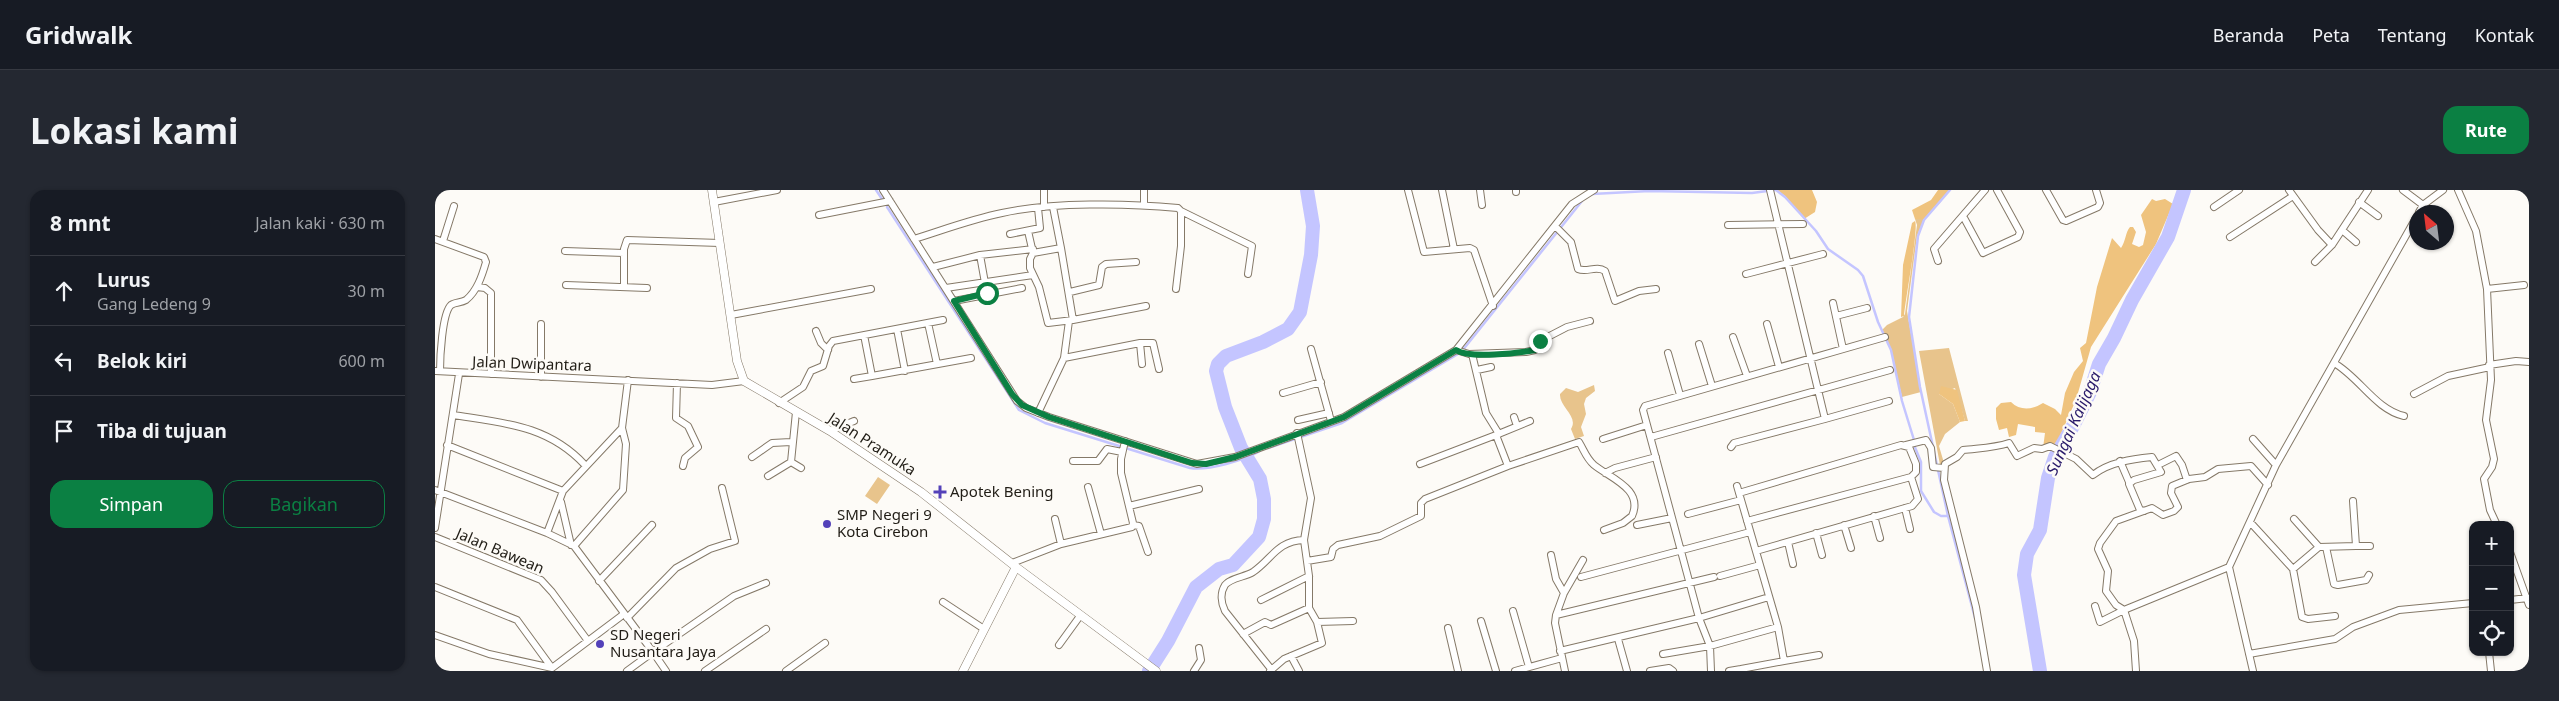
<!DOCTYPE html>
<html lang="id">
<head>
<meta charset="utf-8">
<style>
  :root { --surface:#171b24; --page:#242831; --text:#f1f3f6; --muted:#9ea1a6; --line:#363941; --accent:#0b8043 }
  body { margin:0; font-family:"Noto Sans",sans-serif; background:var(--page); color:var(--text) }
  .controls { position:absolute; right:15px; bottom:15px; display:grid; overflow:hidden; border-radius:10px; box-shadow:0 1px 4px #0004 }
  .controls button { width:45px; height:45px; display:grid; place-items:center; padding:0; border:0; border-bottom:1px solid var(--line); background:var(--surface); color:var(--text); font:25px sans-serif }
  .compass { position:absolute; left:1974px; top:15px; width:45px; height:45px; border-radius:50%; background:var(--surface); box-shadow:0 1px 4px #0004; rotate:332deg }
  .stop { position:absolute; width:15px; height:15px; margin:-11px; border:4px solid #0b8043; border-radius:50%; background:#fff }
  .stop.end { background:#0b8043; border-color:#fff; box-shadow:0 1px 5px #0008 }
  .list { margin:0; padding:0; list-style:none }
  h2 { display:flex; justify-content:space-between; align-items:center; height:65px; margin:0; padding:0 20px; font-size:21px }
  h2 small { font-size:16px; font-weight:400; color:var(--muted) }
  .list li { display:grid; grid-template-columns:32px 1fr auto; gap:15px; align-items:center; box-sizing:border-box; height:70px; padding:0 20px; border-top:1px solid var(--line) }
  .list b { display:block; font-size:19px; white-space:nowrap }
  .list p { margin:0; font-size:16px; white-space:nowrap; color:var(--muted) }
  .list em { font-size:16px; font-style:normal; color:var(--muted) }
  .actions { display:flex; gap:10px; padding:15px 20px }
  .actions a { flex:1; padding:11px 0; border:1px solid var(--accent); border-radius:15px; text-align:center; font-size:18px; color:var(--accent) }
  .actions .main { background:var(--accent); color:#fff }
  .icon { flex:none; width:28px; height:28px; fill:none; stroke:currentColor; stroke-width:2; stroke-linecap:round; stroke-linejoin:round }
  .map { position:relative; flex:none; width:2094px; height:481px; overflow:hidden; border-radius:15px }
  header { display:flex; align-items:center; gap:30px; box-sizing:border-box; height:70px; padding:0 25px; background:var(--surface); border-bottom:1px solid var(--line) }
  header strong { font-size:24px }
  nav { display:flex; gap:28px; margin-inline-start:auto; font-size:18px }
  .intro { display:flex; align-items:center; justify-content:space-between; box-sizing:border-box; height:120px; padding:0 30px }
  h1 { margin:0; font-size:35px }
  .button { padding:12px 22px; border-radius:15px; background:var(--accent); color:#fff; font-size:18px; font-weight:700 }
  main { display:flex; gap:30px; padding:0 30px }
  aside { flex:1; background:var(--surface); border-radius:15px; box-shadow:0 1px 4px #0004 }
  .map>svg:first-child { display:block }
  .green { fill:#e8c48c }
  .forest { fill:#efc37e }
  .lines { fill:none; stroke-linecap:round; stroke-linejoin:round }
  .stream { stroke:#c4c5ff; stroke-width:2.5 }
  .river { stroke:#c4c5ff; stroke-width:14 }
  .minor-casing { stroke:#857968; stroke-width:8 }
  .tertiary-casing { stroke:#857968; stroke-width:9 }
  .minor { stroke:#fff; stroke-width:6 }
  .tertiary { stroke:#fff; stroke-width:8 }
  .route { stroke:#0b8043; stroke-width:6 }
  .poi-dot { fill:#5341b9; stroke:#fdfbf7; stroke-width:2 }
  .labels { text-anchor:middle; stroke-width:5; stroke-linejoin:round; paint-order:stroke }
  .street-label { font-size:15px; fill:#211d16; stroke:#fdfbf7 }
  .poi-label { font-size:15px; fill:#211d16; stroke:#fdfbf7; text-anchor:start }
  .water-label { font-size:16px; font-style:italic; fill:#291a6a; stroke:#fdfbf7 }
</style>
</head>
<body>
<header>
<strong>Gridwalk</strong>
<nav><a>Beranda</a><a>Peta</a><a>Tentang</a><a>Kontak</a></nav>
</header>
<div class="intro"><h1>Lokasi kami</h1><a class="button">Rute</a></div>
<main>
<aside>
<h2>8 mnt<small>Jalan kaki · 630 m</small></h2>
<ul class="list">
<li><svg class="icon" aria-label="ahead" viewBox="0 0 24 24"><path d="M12 20V5M6 11l6-6 6 6"/></svg><div><b>Lurus</b><p>Gang Ledeng 9</p></div><em>30 m</em></li>
<li><svg class="icon" aria-label="left" viewBox="0 0 24 24"><path d="M17 20v-9H6M10 6l-5 5 5 5"/></svg><div><b>Belok kiri</b></div><em>600 m</em></li>
<li><svg class="icon" aria-label="arrive" viewBox="0 0 24 24"><path d="M6 21V4h12l-3 4 3 4H6"/></svg><div><b>Tiba di tujuan</b></div></li>
</ul>
<div class="actions"><a class="main">Simpan</a><a>Bagikan</a></div>
</aside>
<div class="map">
<svg width="2094" height="481" viewBox="0 0 2094 481">
  <rect width="100%" height="100%" fill="#fdfbf7"/>
  <path class="green" d="M1480 29H1489L1482 46 1472 121 1486 202 1467 207 1456 160 1447 140 1452 135 1468 127 1470 124 1482 35Z
    M1514 158 1533 231H1530L1520 198 1504 204 1518 214 1525 232 1510 244 1504 256 1509 273 1505 275 1484 161Z
    M1159 195 1160 201 1151 208 1149 214 1151 224 1146 237 1149 246 1140 249 1136 239C1144 226 1124 217 1125 204L1131 198 1143 202Z
    M443 287 455 295 442 314 430 306Z"/>
  <path class="forest" d="M1342 0H1377L1382 12 1380 22 1369 29 1350 6Z
    M1503 0H1515L1504 14 1489 29H1480L1477 20 1496 10Z
    M1717 9 1721 11 1730 9 1738 14 1721 54 1656 157 1641 210 1620 257 1608 258 1610 243 1600 242V237L1583 234 1581 245 1574 247 1572 238 1564 240 1561 229V218L1566 213 1576 212C1585 221 1597 220 1608 213L1620 219 1626 225 1630 203 1639 182 1648 171 1645 158 1651 153 1662 97 1677 48 1686 58C1691 51 1690 43 1695 37H1698L1701 42 1697 54 1704 57 1708 55 1711 42 1706 25Z
    M1480 31C1484 38 1470 111 1469 126L1466 127 1468 75 1477 33Z
    M1506 196 1522 200 1530 231 1525 232 1518 214 1504 204Z"/>
  <g class="lines">
    <path class="stream" d="M441 0 447 9
      M1341 0 1350 7 1381 41 1393 59 1423 80 1428 86 1443 132 1456 160 1467 211 1479 250
      M1515 0 1489 30 1483 46 1474 127 1485 197 1513 326 1540 428
      M1157 4 1214 1 1317 3 1340 0
      M452 17 584 220 610 233 755 278C773 281 810 270 825 261
      M1027 161 1147 11
      M1479 255 1486 272V301L1499 322 1506 326H1513
      M833 258 907 233 1023 164"/>
    <path class="river" d="M714 481 733 451 761 397 784 379 798 375 824 347 829 329V309L825 289 806 258 790 217 781 181 783 174 791 166 828 152 853 139 865 122 876 65 878 36 872 0
      M1605 481 1589 385 1592 364 1605 340 1613 288 1620 267 1638 236 1655 202 1664 174 1679 148 1697 110 1733 47 1749 0"/>
    <defs>
      <path id="minor" d="M448 0 582 211 591 218 614 227 762 274 800 267 909 227 1021 160 1137 14 1159 0
        M609 0V17
        M709 0V15
        M973 0 989 62 1035 58 1039 60 1058 116
        M1007 0 1019 59
        M1045 0 1047 15
        M1611 0 1628 30 1631 31 1663 17 1665 13 1661 0
        M1854 0 1883 40 1897 55 1933 0
        M1968 0 1988 15
        M2023 0 2041 41 2052 99 2056 190 2051 230 2059 269 2057 277 2049 289 2055 320 2062 335
        M1081 2V0
        M279 12 342 0
        M1924 12 1943 26
        M618 17 626 58
        M1779 17 1804 0
        M746 21 817 56 813 84
        M1984 22 1988 15 2008 0
        M384 25 455 11
        M1528 26 1548 63 1583 47 1585 42 1562 0
        M1293 35 1368 34
        M1120 36 1136 52 1143 79C1152 83 1161 75 1170 81L1180 111 1204 101 1221 99
        M1907 40 1921 52
        M593 41 598 63 626 58 638 130
        M575 44 605 38 603 18
        M1795 47 1858 6
        M0 49 49 67 51 72C47 86 42 101 31 110 26 113 20 112 16 115 7 123 5 169 5 181
        M479 49C508 40 537 29 567 23 617 12 692 13 743 18L746 21V56L741 99
        M8 51 19 16
        M130 61 189 63
        M598 63 595 69V78L604 97 613 133 638 130 711 116
        M545 65 550 93
        M1503 71 1499 59 1550 0
        M1880 72 1897 55
        M498 77 545 65 598 59
        M1311 84 1388 64
        M131 95 212 98
        M42 97 50 98 56 103V184
        M189 97V59L192 50 285 53
        M511 98 598 85
        M2052 99 2089 95
        M635 102 664 95 667 77 671 74 701 72
        M519 111 587 98
        M1398 113 1408 159
        M296 125 436 99
        M1401 126 1432 118
        M493 133 502 174
        M1332 134 1344 177
        M462 139 470 181
        M381 141 386 153 393 160
        M429 145 437 186 536 168
        M1298 147 1312 186
        M705 153 707 174
        M1264 154 1277 196
        M876 159 896 231
        M1021 160 1034 164 1091 162 1100 160 1105 151 1132 137 1155 131
        M1233 163 1245 205
        M1037 164 1051 223 1064 244
        M629 168 705 153H718L724 179
        M1899 173C1924 187 1941 220 1969 226
        M2054 175 2081 171 2094 172
        M1042 180 1056 177
        M0 181 277 195 309 191
        M106 187V134
        M419 189 437 186
        M242 193 241 228 253 236 263 257 250 268 248 276
        M848 203 886 192
        M1979 204 2013 186 2055 177
        M344 213 368 197 376 181 388 176 394 156 398 151 508 130
        M603 223 629 168 634 131
        M18 225C69 233 113 235 150 275
        M1079 227 1082 236
        M1390 229 1454 211
        M863 230 894 223
        M395 241 419 231
        M1061 245 1095 231
        M1216 247 1455 180
        M1168 249 1212 235
        M1818 249 1841 275
        M12 255 128 301
        M1471 255 1491 250 1496 258 1498 277 1509 278
        M1296 257 1299 253 1390 229 1335 0
        M317 267 337 253 356 252
        M638 271H663L672 259 687 262
        M1685 271 1694 292
        M356 272 366 278
        M985 274 1061 245 1073 276 1144 252C1149 260 1151 268 1159 275 1175 288 1209 299 1197 326L1188 333 1169 340
        M1723 275 1741 266 1747 275 1752 290
        M1170 283 1180 278 1221 267
        M333 286 356 272 361 222
        M1302 296 1343 437 1349 471 1306 479V481
        M653 297 666 344
        M0 300 112 343 128 301 187 238 193 190
        M1304 303 1466 255 1474 257 1481 274V282L1476 287 1312 331
        M126 312 136 355
        M694 316 764 299
        M1470 318 1475 339
        M1253 324 1306 310
        M1439 326 1445 348
        M620 329 626 354
        M1815 332 1858 379 1867 427 1873 429 1900 426
        M698 335 704 336 713 362
        M1202 335 1237 328
        M1409 335 1416 358
        M0 338 24 184
        M112 343 139 356 218 462 299 406 331 393
        M1381 343 1387 365
        M0 347 106 390 117 402 153 451
        M1353 352 1358 374
        M139 356 188 300 191 254 187 238
        M1921 356H1935
        M1884 357 1921 356 1918 311
        M1891 357 1899 394 1903 395 1931 390 1934 385
        M1321 361 1477 316 1483 309 1476 287
        M2075 362 2094 415
        M1116 365 1121 389 1129 403
        M872 371 896 367 898 359 903 355 945 346 986 326V313L990 309 1073 276
        M577 373 626 354 697 337 698 333 686 283V269L690 251
        M1858 379 1884 357 1859 329
        M1285 386 1325 375
        M1146 387 1315 342
        M164 391 217 335
        M0 397 82 430 117 478
        M826 410 874 386
        M2075 410 2093 408
        M508 412 549 439
        M1660 416 1665 432 1689 420
        M1689 420 1681 415 1671 401 1673 381 1663 359 1665 353 1681 331 1717 318 1728 325 1739 321 1743 317 1736 303 1737 296 1754 289 1770 287 1783 279 1816 276 1833 295
        M1078 421 1094 477
        M1121 425 1129 403 1148 370
        M192 428 241 378 275 359 300 351 287 298
        M1046 431 1061 481
        M882 432 918 431
        M1013 438 1023 481
        M808 444 830 432 836 435 874 418
        M0 445 54 464 117 478 189 424
        M1183 449 1192 481
        M624 455 645 426
        M1125 461 1264 428 1208 220 1210 216 1450 147
        M2054 462 2056 481
        M1228 464 1275 456 1343 437
        M1814 464 1900 449 1918 437 1964 420 2038 413
        M856 466 864 481
        M1349 471 1384 465
        M836 479 790 421C786 413 785 403 790 395 795 388 810 387 818 382 837 369 842 351 869 350
        M192 481 218 462 231 481
        M270 481 331 439
        M351 481 390 453
        M759 481 766 470 764 458
        M835 481 849 469 887 453 882 432 874 418V386L869 350 876 308 862 243
        M1080 481 1127 468
        M1130 481 1120 433 1121 425 1279 387
        M1215 481 1234 478 1238 481
        M1276 481 1275 456 1264 428 1334 407
        M1294 481 1306 479
        M1552 481 1541 417 1509 290 1510 274 1522 267 1528 260C1544 258 1559 258 1574 253L1582 266 1599 258 1607 259 1615 256 1641 269 1658 285C1674 272 1698 269 1717 267L1726 282 1699 290 1694 294 1705 320 1709 321
        M1701 481 1699 451 1689 420 1794 377
        M1818 481 1794 377 1841 275 1982 26"/>
      <path id="tertiary" d="M277 0 302 171 309 191 395 241 486 302 581 377 721 481
        M528 481 581 377"/>
    </defs>
    <use href="#minor" class="minor-casing"/>
    <use href="#tertiary" class="tertiary-casing"/>
    <use href="#minor" class="minor"/>
    <use href="#tertiary" class="tertiary"/>
  </g>
  <g class="lines">
    <path class="route" d="M552 103 519 111 577 204 587 215 614 227 757 273 771 274 800 267 909 227 1021 160C1035 169 1083 163 1100 160L1105 151"/>
  </g>
  <g class="poi-dot">
    <path d="M502.5 294.5h5v5h5v5h-5v5h-5v-5h-5v-5h5z"/>
    <circle cx="392" cy="334" r="5"/>
    <circle cx="165" cy="454" r="5"/>
  </g>
  <g class="labels">
    <g class="street-label">
      <text transform="translate(97 174) rotate(2)" y="5">Jalan Dwipantara</text>
      <text transform="translate(437 254) rotate(33)" y="5">Jalan Pramuka</text>
      <text transform="translate(65 361) rotate(23)" y="5">Jalan Bawean</text>
    </g>
    <g class="poi-label">
      <text x="515" y="307">Apotek Bening</text>
      <text x="402" y="330">SMP Negeri 9<tspan x="402" dy="17">Kota Cirebon</tspan></text>
      <text x="175" y="450">SD Negeri<tspan x="175" dy="17">Nusantara Jaya</tspan></text>
    </g>
    <g class="water-label">
      <text transform="translate(1638 233) rotate(-66)" y="6">Sungai Kalijaga</text>
    </g>
  </g>
</svg>
<div class="controls">
<button>+</button>
<button>−</button>
<button><svg class="icon" aria-label="locate" viewBox="0 0 24 24"><circle cx="12" cy="12" r="6"/><path d="M12 2v4M12 18v4M2 12h4M18 12h4"/></svg></button>
</div>
<svg class="compass" viewBox="-18 -18 36 36"><path d="M0-13l5 13h-10z" fill="#e53935"/><path d="M0 13l5-13h-10z" fill="#9ea1a6"/></svg>
<div class="stop" style="left:552px;top:103px"></div>
<div class="stop end" style="left:1105px;top:151px"></div>
</div>
</main>
</body>
</html>
